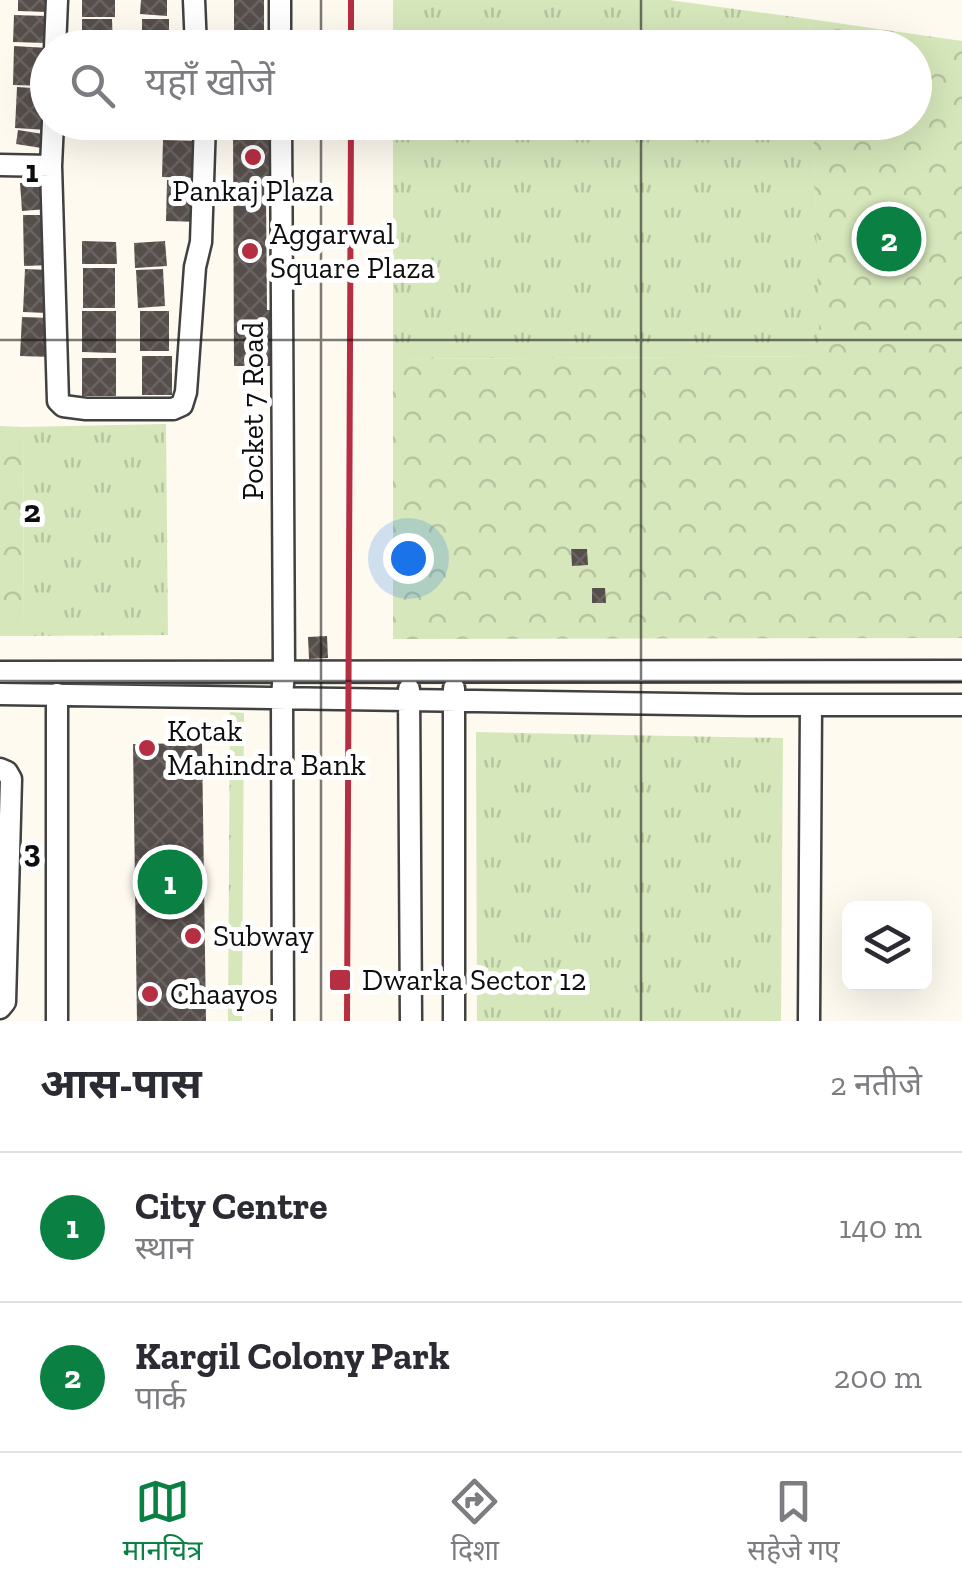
<!DOCTYPE html>
<html lang="hi">
<head>
<meta charset="utf-8">
<style>
  :root { --surface:#fff; --page:#f7f7f7; --text:#2b2b33; --muted:#7c7c81; --line:#e1e1e2; --accent:#0b8043 }
  body { margin:0; font-family:"Zilla Slab","Noto Sans Devanagari",serif; background:var(--page); color:var(--text) }
  .controls { position:absolute; right:30px; bottom:30px; display:grid; overflow:hidden; border-radius:15px; box-shadow:0 10px 40px #0002 }
  .controls button { width:90px; height:90px; display:grid; place-items:center; padding:0; border:0; border-bottom:2px solid var(--line); background:var(--surface); color:var(--text); font:50px sans-serif }
  .you { position:absolute; left:408px; top:558px; width:35px; height:35px; margin:-25px; border:8px solid #fff; border-radius:50%; background:#1a73e8; box-shadow:0 0 0 15px #1a73e833 }
  .badge { display:grid; place-items:center; width:65px; height:65px; border-radius:50%; background:var(--accent); color:#fff; font-size:32px; font-weight:700 }
  .pin { position:absolute; translate:-50% -50%; border:5px solid #fff; box-shadow:0 2px 10px #0006 }
  .list { margin:0; padding:0; list-style:none }
  h2 { display:flex; justify-content:space-between; align-items:center; height:130px; margin:0; padding:0 40px; font-size:42px }
  h2 small { font-size:32px; font-weight:400; color:var(--muted) }
  .list li { display:grid; grid-template-columns:65px 1fr auto; gap:30px; align-items:center; box-sizing:border-box; height:150px; padding:0 40px; border-top:2px solid var(--line) }
  .list b { display:block; font-size:38px; white-space:nowrap }
  .list p { margin:0; font-size:32px; white-space:nowrap; color:var(--muted) }
  .list em { font-size:32px; font-style:normal; color:var(--muted) }
  .icon { flex:none; width:55px; height:55px; fill:none; stroke:currentColor; stroke-width:2; stroke-linecap:round; stroke-linejoin:round }
  .map { position:relative; flex:none; width:962px; height:1021px; overflow:hidden }
  .search { position:absolute; background:var(--surface); box-shadow:0 10px 40px #0002; left:30px; right:30px; top:30px; height:110px; display:flex; align-items:center; gap:25px; box-sizing:border-box; padding:0 35px; border-radius:55px; color:var(--muted); font-size:38px }
  .sheet { height:430px; background:var(--surface) }
  nav { display:flex; justify-content:space-around; align-items:center; box-sizing:border-box; height:140px; border-top:2px solid var(--line); background:var(--surface); font-size:28px; color:var(--muted) }
  nav a { display:grid; justify-items:center; gap:5px }
  nav .on { color:var(--accent) }
  .map>svg:first-child { display:block }
  .grass { fill:url(#grass-tufts) }
  .park { fill:url(#park-crowns) }
  .building { fill:url(#building-cross-hatch) }
  .lines { fill:none; stroke-linecap:round; stroke-linejoin:round }
  .minor-casing { stroke:#414141; stroke-width:25 }
  .minor { stroke:#fff; stroke-width:20 }
  .rail { stroke:#b62e42; stroke-width:6 }
  .grid { fill:none; stroke:#0e0e0e; stroke-width:2.5; stroke-opacity:0.55 }
  .poi-dot { fill:#b62e42; stroke:#fff; stroke-width:4 }
  .labels { text-anchor:middle; stroke-width:10; stroke-linejoin:round; paint-order:stroke }
  .poi-label { font-size:30px; fill:#0e0e0e; stroke:#fff; text-anchor:start }
  .street-label { font-size:30px; fill:#0e0e0e; stroke:#fff }
  .grid-label { font-size:32px; text-anchor:middle; font-weight:bold; fill:#0e0e0e; stroke:#fff; stroke-width:10; stroke-linejoin:round; paint-order:stroke }
</style>
</head>
<body>
<div class="map">
<svg width="962" height="1021" viewBox="0 0 962 1021">
  <defs>
    <pattern id="grass-tufts" width="24" height="20" patternUnits="userSpaceOnUse" patternTransform="scale(2.5)"><rect width="24" height="20" fill="#d6e7bb"/><path d="M3 7l-1-3M5 7V3M7 7l1-3M15 17l-1-3M17 17v-4M19 17l1-3" fill="none" stroke="#b6c5a0"/></pattern>
    <pattern id="park-crowns" width="20" height="18" patternUnits="userSpaceOnUse" patternTransform="scale(2.5)"><rect width="20" height="18" fill="#d6e7bb"/><path d="M2 6a3 3 0 1 1 6 0M12 15a3 3 0 1 1 6 0" fill="none" stroke="#b6c5a0"/></pattern>
    <pattern id="building-cross-hatch" width="8" height="8" patternUnits="userSpaceOnUse" patternTransform="scale(2.5)"><rect width="8" height="8" fill="#564e4b"/><path d="M0 0l8 8M0 8l8-8" fill="none" stroke="#696361"/></pattern>
  </defs>
  <rect width="100%" height="100%" fill="#fefaf0"/>
  <path class="grass" d="M393 0H669L809 19 810 47 393 48Z
    M393 123H813L821 356 393 359Z
    M166 424 168 635 24 636 23 427Z
    M230 712 244 713 242 1021H228Z
    M476 732 783 738 781 1021H477Z"/>
  <path class="park" d="M809 19 962 41V638L393 639V359L820 356 813 123 914 122V48L810 47Z
    M0 426 23 427 24 636H0Z"/>
  <path class="building" d="M18 0H47V12L18 11Z
    M82 0H115V17H82Z
    M141 0H167V16L140 14Z
    M234 0H264V48H234Z
    M14 15 47 16 46 43 13 42Z
    M82 19H112L113 48H82Z
    M142 19H169V48H142Z
    M14 46 48 48 46 86 13 85Z
    M17 87 48 89 47 130 15 128Z
    M163 122H197V137H163Z
    M233 122H274L273 192H266L267 310H273L274 366H234Z
    M18 130 49 135 48 149 16 144Z
    M163 140 200 141 199 178 162 177Z
    M167 180 201 181 200 222 166 221Z
    M45 182 47 209 22 211 20 183Z
    M23 215H50L51 265 24 266Z
    M82 241 116 242 117 264H82Z
    M165 241 167 266 135 268 134 243Z
    M83 268H115V308H83Z
    M25 269 49 270 47 313 23 312Z
    M163 269 165 306 138 308 136 270Z
    M82 311H116V353L82 352Z
    M140 311H169V351H140Z
    M22 317 52 318 51 357 20 356Z
    M142 356H172V395H142Z
    M82 358H116V396H82Z
    M571 549H587L588 565 572 566Z
    M592 588H605L606 603H592Z
    M327 636 328 658 309 659 308 637Z
    M202 743 206 1021H137L133 744Z"/>
  <g class="lines">
    <defs>
      <path id="minor" d="M194 0 196 48
        M280 0V48
        M55 48 57 0
        M53 122 51 166 58 401 63 406 86 409H173L182 405 186 392 195 267 201 242 205 122
        M281 122 284 670 282 698 283 1021
        M0 165 51 166
        M0 672 962 671
        M409 689 411 1021
        M0 694 747 705H962
        M57 694V1021
        M0 769 7 772 11 779 5 1002 0 1008
        M454 1021V688
        M809 1021 811 705"/>
    </defs>
    <use href="#minor" class="minor-casing"/>
    <use href="#minor" class="minor"/>
    <path class="rail" d="M351 48V0
      M347 1021 351 122"/>
  </g>
  <path class="grid" d="M321 0V48M641 0V48M321 122V1021M641 122V1021M0 340H962M0 681H962"/>
  <g class="poi-dot">
    <circle cx="253" cy="157" r="10"/>
    <circle cx="250" cy="251" r="10"/>
    <circle cx="147" cy="748" r="10"/>
    <circle cx="193" cy="936" r="10"/>
    <rect x="328" y="968" width="24" height="24" rx="5"/>
    <circle cx="150" cy="994" r="10"/>
  </g>
  <g class="labels">
    <g class="poi-label">
      <text x="253" y="201" text-anchor="middle">Pankaj Plaza</text>
      <text x="270" y="244">Aggarwal<tspan x="270" dy="34">Square Plaza</tspan></text>
      <text x="167" y="741">Kotak<tspan x="167" dy="34">Mahindra Bank</tspan></text>
      <text x="213" y="946">Subway</text>
      <text x="362" y="990">Dwarka Sector 12</text>
      <text x="170" y="1004">Chaayos</text>
    </g>
    <g class="street-label">
      <text transform="translate(253 411) rotate(-90)" y="10">Pocket 7 Road</text>
    </g>
  </g>
  <g class="grid-label">
    <text x="32" y="182">1</text>
    <text x="32" y="522">2</text>
    <text x="32" y="862">3</text>
  </g>
</svg>
<div class="controls">
<button><svg class="icon" aria-label="layers" viewBox="0 0 24 24"><path d="M12 4l9 5-9 5-9-5zM3 14l9 5 9-5"/></svg></button>
</div>
<div class="you"></div>
<div class="pin badge" style="left:170px;top:882px">1</div>
<div class="pin badge" style="left:889px;top:239px">2</div>
<div class="search"><svg class="icon" aria-label="search" viewBox="0 0 24 24"><circle cx="10" cy="10" r="6"/><path d="M15 15l6 6"/></svg>यहाँ खोजें</div>
</div>
<section class="sheet">
<h2>आस-पास<small>2 नतीजे</small></h2>
<ul class="list">
<li><span class="badge">1</span><div><b>City Centre</b><p>स्थान</p></div><em>140 m</em></li>
<li><span class="badge">2</span><div><b>Kargil Colony Park</b><p>पार्क</p></div><em>200 m</em></li>
</ul>
</section>
<nav>
<a class="on"><svg class="icon" aria-label="map" viewBox="0 0 24 24"><path d="M3 6l6-2 6 2 6-2v14l-6 2-6-2-6 2zM9 4v14M15 6v14"/></svg>मानचित्र</a>
<a><svg class="icon" aria-label="directions" viewBox="0 0 24 24"><path d="M12 3l9 9-9 9-9-9zM9 14v-3h6M13 9l2 2-2 2"/></svg>दिशा</a>
<a><svg class="icon" aria-label="saved" viewBox="0 0 24 24"><path d="M7 4h10v16l-5-4-5 4z"/></svg>सहेजे गए</a>
</nav>
</body>
</html>
